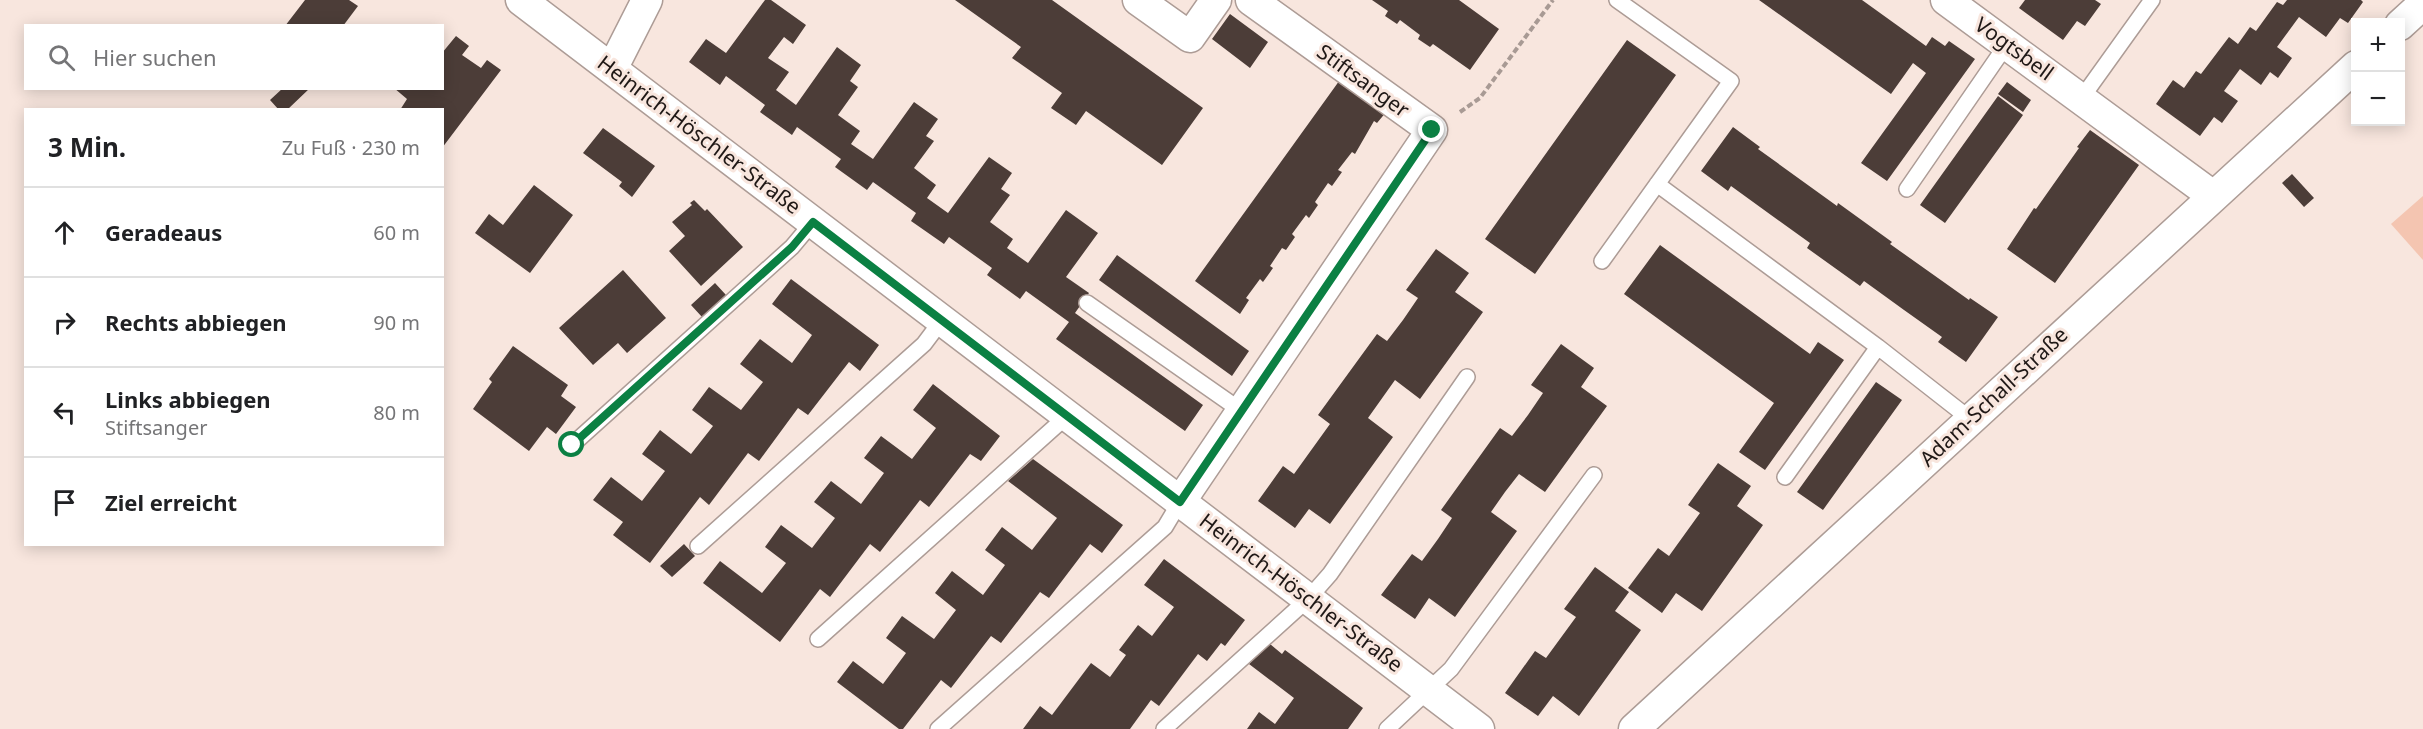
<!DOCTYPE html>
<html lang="de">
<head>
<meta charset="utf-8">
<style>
  :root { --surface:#fff; --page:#f2f2f2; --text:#202124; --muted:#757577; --line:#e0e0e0 }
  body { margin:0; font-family:"Noto Sans",sans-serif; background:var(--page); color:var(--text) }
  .controls { position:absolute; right:18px; top:18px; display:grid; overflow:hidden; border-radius:0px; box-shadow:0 3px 15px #0003 }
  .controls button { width:54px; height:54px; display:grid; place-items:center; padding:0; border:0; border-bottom:2px solid var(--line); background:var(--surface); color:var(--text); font:30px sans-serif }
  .stop { position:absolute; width:18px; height:18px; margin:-14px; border:4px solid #0b8043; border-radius:50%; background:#fff }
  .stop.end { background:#0b8043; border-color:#fff; box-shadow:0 2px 6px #0008 }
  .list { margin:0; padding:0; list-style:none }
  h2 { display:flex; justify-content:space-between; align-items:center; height:78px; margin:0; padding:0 24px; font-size:26px }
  h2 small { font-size:20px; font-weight:400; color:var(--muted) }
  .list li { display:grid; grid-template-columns:39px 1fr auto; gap:18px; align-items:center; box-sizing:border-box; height:90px; padding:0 24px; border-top:2px solid var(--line) }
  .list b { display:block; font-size:22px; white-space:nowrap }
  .list p { margin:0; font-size:20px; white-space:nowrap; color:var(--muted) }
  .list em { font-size:20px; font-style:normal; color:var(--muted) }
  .icon { flex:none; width:33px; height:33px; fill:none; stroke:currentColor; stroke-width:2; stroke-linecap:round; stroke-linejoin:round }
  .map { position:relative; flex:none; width:2423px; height:729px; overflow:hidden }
  .search { position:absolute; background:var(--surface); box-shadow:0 3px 15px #0003; left:24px; top:24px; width:420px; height:66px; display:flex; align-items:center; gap:15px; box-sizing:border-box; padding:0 21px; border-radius:0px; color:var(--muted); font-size:22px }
  .panel { position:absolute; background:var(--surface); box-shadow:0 3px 15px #0003; left:24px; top:108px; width:420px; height:438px; border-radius:0px }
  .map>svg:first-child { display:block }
  .green { fill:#f4c5b1 }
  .building { fill:#4c3d38 }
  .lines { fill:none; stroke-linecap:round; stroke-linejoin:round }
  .lane-casing { stroke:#ad9c96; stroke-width:18 }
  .street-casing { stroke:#ad9c96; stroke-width:33 }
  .path { stroke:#a89a94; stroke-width:4; stroke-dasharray:6 3; stroke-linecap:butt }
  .lane { stroke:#fff; stroke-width:15 }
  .street { stroke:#fff; stroke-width:30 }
  .route { stroke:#0b8043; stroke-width:8 }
  .labels { text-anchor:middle; stroke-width:6; stroke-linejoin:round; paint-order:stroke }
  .street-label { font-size:21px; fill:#1f1816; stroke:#f8e6de }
</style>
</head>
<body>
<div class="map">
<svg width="2423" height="729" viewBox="0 0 2423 729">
  <rect width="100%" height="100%" fill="#f8e6de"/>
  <path class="green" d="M2423 196V260L2391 224Z"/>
  <path class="building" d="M305 0H349L358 6 343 26H285Z
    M765 0H771L806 25 793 44 784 37 768 58 789 72 776 90 796 105 837 47 861 65 850 81 858 87 838 115 860 131 851 144 873 159 914 102 938 119 926 136 934 141 914 168 936 185 927 198 948 213 989 157 1012 173 1001 189 1010 195 990 222 1013 239 1007 248 1028 263 1066 210 1098 233 1066 277 1089 293 1075 313 1203 405 1185 431 1056 339 1069 322 1026 291 1020 299 987 275 992 268 949 237 944 244 911 221 916 213 873 182 867 190 835 167 841 159 797 127 792 135 760 112 765 105 726 76 720 85 689 62 706 39 726 53Z
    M955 0H1052L1203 108 1162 165 1086 111 1076 125 1051 108 1062 93 1012 58 1021 47Z
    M1372 0H1459L1499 29 1470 70 1433 44 1430 47 1418 39 1420 35 1400 20 1397 24 1385 16 1388 11Z
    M1759 0H1862L1926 46 1932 37 1945 46 1949 41 1975 59 1887 181 1861 163 1926 73 1913 63 1891 94Z
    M2025 0H2095L2101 4 2085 26 2077 21 2063 40 2019 8Z
    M2287 0H2361L2363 2 2348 23 2340 18 2326 37 2299 17 2277 47 2292 58 2278 78 2270 72 2261 85 2240 69 2224 91 2238 101 2222 123 2214 117 2200 136 2156 104 2173 80 2184 88 2196 71 2201 74 2229 37 2238 44 2250 27 2256 31 2277 2 2283 5Z
    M1230 14 1268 42 1250 68 1212 39Z
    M456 36 469 46 462 55 481 68 487 60 501 70 442 148V110H400L407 99 394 88H442V53Z
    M1627 40 1676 75 1535 274 1485 239Z
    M1342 77 1387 111 1377 123 1374 121 1355 154 1352 152 1338 170 1342 172 1332 186 1328 183 1315 202 1318 205 1309 218 1306 215 1292 234 1295 237 1286 250 1282 248 1270 266 1273 268 1263 282 1260 279 1246 298 1249 300 1240 314 1195 281Z
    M2007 82 2031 100 2023 112 1998 94Z
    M283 88H310L287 110H279L270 100Z
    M1998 96 2023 115 1945 223 1920 205Z
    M1733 127 1760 147 1758 149 1837 206 1838 203 1892 242 1890 244 1969 300 1970 298 1998 317 1966 362 1938 342 1942 337 1904 310 1864 281 1860 286 1807 248 1810 243 1771 215 1731 186 1728 191 1701 171Z
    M603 128 655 166 632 197 619 186 622 182 583 153Z
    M2090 130 2139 165 2055 283 2007 249 2034 208 2036 209 2079 148 2077 147Z
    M2292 174 2314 198 2304 207 2282 183Z
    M534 185 573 215 530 273 475 233 489 214 503 225Z
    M694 200 705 211 707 209 743 247 701 286 669 251 685 236 672 222 692 205 690 203Z
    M1660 245 1810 354 1818 342 1844 360 1765 470 1739 452 1774 403 1624 294Z
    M1436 249 1469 273 1455 292 1483 312 1420 399 1395 380 1368 418 1393 437 1330 524 1309 509 1295 528 1258 501 1283 466 1294 474 1330 424 1318 415 1377 334 1387 341 1403 320 1418 298 1406 290Z
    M1117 255 1249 351 1232 376 1099 280Z
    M623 270 666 318 627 353 618 343 593 365 559 328Z
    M791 279 879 345 860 371 849 362 808 415 798 408 759 461 748 453 709 505 700 497 650 563 613 535 623 522 593 500 611 477 642 501 665 471 642 454 660 430 691 454 713 426 692 410 709 387 741 410 763 382 740 364 760 339 792 363 812 335 772 304Z
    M715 283 726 295 702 317 691 305Z
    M1561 344 1594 368 1581 387 1607 406 1545 492 1519 474 1505 492 1491 512 1517 531 1455 617 1429 598 1415 619 1381 595 1412 554 1422 561 1438 539 1452 518 1441 510 1500 428 1512 436 1528 415 1543 393 1531 385Z
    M513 346 568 385 561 396 576 407 556 434 547 427 529 451 473 409 492 382 489 379Z
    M1876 382 1902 400 1823 510 1797 492Z
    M933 384 1000 436 981 461 970 454 929 507 920 500 880 552 870 544 830 597 820 589 780 642 703 583 720 561 762 593 786 563 765 547 781 525 812 548 835 518 814 502 831 481 861 504 884 473 864 458 881 436 912 459 936 428 913 410Z
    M1033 459 1123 525 1102 553 1090 544 1049 598 1040 592 1001 643 991 636 951 688 941 680 903 729H899L837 682 853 661 883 684 906 653 886 638 902 616 934 639 956 610 935 593 952 571 983 595 1005 565 985 550 1002 527 1032 550 1057 518 1008 481Z
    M1718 463 1751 486 1737 506 1763 525 1702 611 1676 593 1662 613 1628 588 1658 548 1669 556 1700 513 1688 505Z
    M684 544 695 556 672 577 660 566Z
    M1164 559 1245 620 1225 646 1221 643 1207 661 1198 654 1159 706 1151 700 1130 729H1023L1040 706 1052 715 1091 663 1110 677 1126 655 1119 650 1138 625 1152 636 1174 607 1144 585Z
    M1595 567 1629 592 1615 611 1641 630 1579 716 1553 696 1538 716 1505 693 1535 651 1546 658 1576 617 1564 609Z
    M1270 644 1282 654 1285 650 1363 708 1348 729H1247L1259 712 1275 724 1294 698 1249 664Z"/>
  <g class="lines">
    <defs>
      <path id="lane" d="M2081 99 2152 0
        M1657 184 1878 347 1970 419
        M1907 189 2007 44
        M1602 261 1731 81 1617 0
        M1087 303 1240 410
        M572 445 792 247 813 222
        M1785 477 1878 347
        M698 546 924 344 942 320
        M818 639 1067 416
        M938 729 1165 527 1180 502
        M1164 729 1308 599 1330 574 1467 377
        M1387 729 1451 669 1594 475"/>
      <path id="street" d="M521 0 1479 729
        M1138 0 1190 37 1216 0
        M1946 0 2213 196
        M2400 25 2423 4
        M612 69 647 0
        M1180 502 1432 130 1251 0
        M1634 729 2356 66"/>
    </defs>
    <use href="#lane" class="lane-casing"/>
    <use href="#street" class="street-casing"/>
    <path class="path" d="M1460 112 1480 98 1553 0"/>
    <use href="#lane" class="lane"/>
    <use href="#street" class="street"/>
  </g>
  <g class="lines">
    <path class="route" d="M572 445 792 247 813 222 1180 502 1432 130"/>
  </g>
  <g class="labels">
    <g class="street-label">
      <text transform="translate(2014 49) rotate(36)" y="7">Vogtsbell</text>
      <text transform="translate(1363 81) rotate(36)" y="7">Stiftsanger</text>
      <text transform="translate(699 135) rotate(37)" y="7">Heinrich-Höschler-Straße</text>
      <text transform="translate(1994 397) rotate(-43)" y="7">Adam-Schall-Straße</text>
      <text transform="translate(1301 593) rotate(37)" y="7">Heinrich-Höschler-Straße</text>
    </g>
  </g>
</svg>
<div class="controls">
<button>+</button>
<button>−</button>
</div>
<div class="stop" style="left:572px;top:445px"></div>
<div class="stop end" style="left:1432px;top:130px"></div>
<div class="search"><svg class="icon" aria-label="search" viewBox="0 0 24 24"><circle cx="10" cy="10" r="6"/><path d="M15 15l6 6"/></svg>Hier suchen</div>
<section class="panel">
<h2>3 Min.<small>Zu Fuß · 230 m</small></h2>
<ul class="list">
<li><svg class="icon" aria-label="ahead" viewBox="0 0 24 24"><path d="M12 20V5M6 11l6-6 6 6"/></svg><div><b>Geradeaus</b></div><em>60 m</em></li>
<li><svg class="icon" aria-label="right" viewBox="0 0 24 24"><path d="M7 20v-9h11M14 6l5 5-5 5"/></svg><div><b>Rechts abbiegen</b></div><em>90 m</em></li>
<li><svg class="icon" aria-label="left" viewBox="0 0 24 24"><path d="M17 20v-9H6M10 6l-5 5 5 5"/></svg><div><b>Links abbiegen</b><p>Stiftsanger</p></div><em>80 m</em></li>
<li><svg class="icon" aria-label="arrive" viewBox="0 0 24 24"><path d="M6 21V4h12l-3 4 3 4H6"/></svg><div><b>Ziel erreicht</b></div></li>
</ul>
</section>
</div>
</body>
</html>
